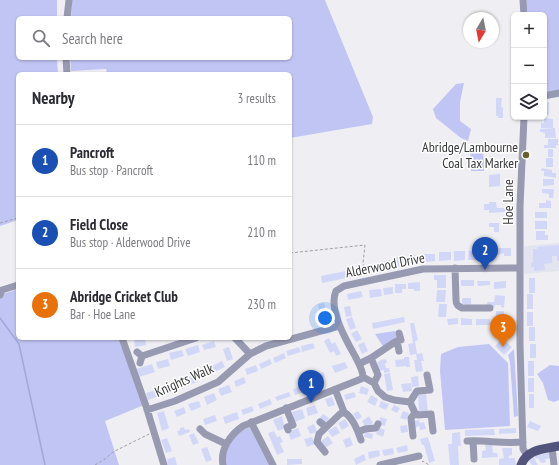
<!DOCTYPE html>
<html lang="en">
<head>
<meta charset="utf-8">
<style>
  :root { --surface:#fff; --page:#f2f2f3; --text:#2b2b33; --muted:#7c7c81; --line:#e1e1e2; --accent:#111827 }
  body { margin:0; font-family:"PT Sans Narrow",sans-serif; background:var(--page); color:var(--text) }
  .controls { position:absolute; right:12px; top:12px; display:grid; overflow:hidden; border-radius:6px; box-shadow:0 1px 3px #0004 }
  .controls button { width:36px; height:36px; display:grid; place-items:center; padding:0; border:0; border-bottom:1px solid var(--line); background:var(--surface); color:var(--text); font:20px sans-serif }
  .compass { position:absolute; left:463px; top:12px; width:36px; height:36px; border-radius:50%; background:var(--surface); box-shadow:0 1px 3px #0004; rotate:190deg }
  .you { position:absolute; left:325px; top:318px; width:14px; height:14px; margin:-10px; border:3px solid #fff; border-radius:50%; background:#1a73e8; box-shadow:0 0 0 6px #1a73e833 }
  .badge { display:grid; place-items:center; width:26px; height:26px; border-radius:50%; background:var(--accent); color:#fff; font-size:13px; font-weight:700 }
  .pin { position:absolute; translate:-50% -33px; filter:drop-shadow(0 1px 2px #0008) }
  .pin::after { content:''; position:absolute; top:21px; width:14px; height:12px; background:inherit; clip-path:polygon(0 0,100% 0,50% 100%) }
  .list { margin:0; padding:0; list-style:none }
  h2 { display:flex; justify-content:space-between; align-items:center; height:52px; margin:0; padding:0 16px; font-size:17px }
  h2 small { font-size:13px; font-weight:400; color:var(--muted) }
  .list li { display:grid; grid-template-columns:26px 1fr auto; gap:12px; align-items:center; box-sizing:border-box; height:72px; padding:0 16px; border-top:1px solid var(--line) }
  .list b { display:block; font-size:15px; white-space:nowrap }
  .list p { margin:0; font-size:13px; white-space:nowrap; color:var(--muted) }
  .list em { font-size:13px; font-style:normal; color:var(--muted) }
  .icon { flex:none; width:22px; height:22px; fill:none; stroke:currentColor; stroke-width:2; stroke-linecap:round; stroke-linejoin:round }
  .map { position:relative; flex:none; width:559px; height:465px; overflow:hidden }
  .search { position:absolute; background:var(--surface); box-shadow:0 1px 3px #0004; left:16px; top:16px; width:276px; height:44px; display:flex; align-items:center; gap:10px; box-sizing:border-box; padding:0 14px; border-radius:6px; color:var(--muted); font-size:15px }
  .panel { position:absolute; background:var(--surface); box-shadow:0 1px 3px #0004; left:16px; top:72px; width:276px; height:268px; border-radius:6px }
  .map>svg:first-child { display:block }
  .built { fill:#e2e4ef }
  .green { fill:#c1c5f3 }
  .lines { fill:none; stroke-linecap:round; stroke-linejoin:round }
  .stream { stroke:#a2a7da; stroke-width:1.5 }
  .building { fill:#d3d7f7 }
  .path { stroke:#a0a0a3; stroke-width:1; stroke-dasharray:3 2; stroke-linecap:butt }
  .minor { stroke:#989ab1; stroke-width:7 }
  .major { stroke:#52547b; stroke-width:9 }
  .poi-dot { fill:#68602c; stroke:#fff; stroke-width:1.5 }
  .labels { text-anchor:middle; stroke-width:3; stroke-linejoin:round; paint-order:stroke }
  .poi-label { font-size:14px; fill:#38393a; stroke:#fff; text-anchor:end }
  .street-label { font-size:14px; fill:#38393a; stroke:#fff }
</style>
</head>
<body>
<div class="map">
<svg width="559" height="465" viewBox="0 0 559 465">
  <rect width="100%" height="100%" fill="#efeff3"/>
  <path class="built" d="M559 243V271L524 274V246Z"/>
  <path class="green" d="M0 0H57V18H18V58H55L57 59 58 74H18V220L0 226Z
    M72 0H325L373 117 372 124 290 138V74H107L106 69 71 71 70 58H290V18H71Z
    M526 0H559V97L544 99V15H528Z
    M464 83 460 102V121L471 129 468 141 461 138 436 118 433 109 456 84Z
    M483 145 484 171H471L470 146Z
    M18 289V338H120L144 405 105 421 119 465H0V295Z
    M395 331 397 340 384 348 375 334Z
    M489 344 508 363 510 426 445 430 440 371 441 354 458 347Z
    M514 349 518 416 514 417 510 362 508 355Z
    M550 365 559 366V400L554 402 548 400 543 383 537 374Z
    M250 427 270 465H226C223 447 235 433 250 427Z"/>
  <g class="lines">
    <path class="stream" d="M0 318 19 344 45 465"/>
  </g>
  <path class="building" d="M496 98H502L501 107 503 108V118H498V116H496Z
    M544 102H549V115H544Z
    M544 118 553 119V128H541V123H544Z
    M555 128 556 138H545V133H543V132H540V129Z
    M548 139H558V145H556V148H544V145H548Z
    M548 149H553V157H548Z
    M546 158H553V167H546Z
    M542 168 552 170V173H556V178L544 176V171H541Z
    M500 174V186L489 187V175Z
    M543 179H554V185L543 186Z
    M542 189H554L553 198H549V194L542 193Z
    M546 200 551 201V208H539V203H546Z
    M489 202H496L497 208H505V212L489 213V210H484V204H489Z
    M535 212H547V218H535Z
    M535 221H547V229H535Z
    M489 223H499V232H494V227H489Z
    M536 231H545V235H548V240H536Z
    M559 245V261H557V256H552V263L544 264 545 270 534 271V267H531V263L533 262V249H537V247Z
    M497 248H511V256H504V253L497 255Z
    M484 250H495V258H484Z
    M454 251H465V260L454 261Z
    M469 251H479V260H468Z
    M439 252H451V260L439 261Z
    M421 254H435V261L426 262V260H421Z
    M417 255 419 263 409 265 408 257Z
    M403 256 405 265 395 267 393 258Z
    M390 260 392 268 381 271 380 263Z
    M375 264 376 271 366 273 364 266Z
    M361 268 362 275 322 283 321 276Z
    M434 275H446V288H437V280H434Z
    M529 278H535V293H529Z
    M461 280H474V286H461Z
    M477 281H490V285L478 286Z
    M506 281V288L494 289V282Z
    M420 282V291H414V289H408V283Z
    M395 284H406V289H402V293H395Z
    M393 287V294L384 295 383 288Z
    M381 289 382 296 370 298 369 290Z
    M437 290H446L445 302H436Z
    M361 291 363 297 348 300 347 294Z
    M527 294H533V309H527Z
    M495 295 505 296 504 308 501 307V305H495V307H487V302H494Z
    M462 298H471V305L462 304Z
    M324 303 327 315 321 317 318 304Z
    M439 304H447L446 317H438Z
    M350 306 352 316 346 317 344 307Z
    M496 311H504V321H496Z
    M527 312H533V326H527Z
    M352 317 356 328 350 330 346 319Z
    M404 317 405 322 373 329 372 323Z
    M458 318V324L448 325 447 319Z
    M461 318 472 319V325H461Z
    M476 319H490V325H476Z
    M410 323H414L418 340 415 341 417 354 422 353 424 361H421L423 371 416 372 414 360H417L416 354 410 355 408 344 413 343Z
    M529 327H535V341H529Z
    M357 330 362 339 356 342 351 334Z
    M145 338 146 345 135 347 134 340Z
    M329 338 332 344 335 342 341 354 336 356 334 351 330 353 324 341Z
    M502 338 512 347 504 355 495 346Z
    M214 341 216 347 204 350 202 345Z
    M364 342 368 351 362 354 358 345Z
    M313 343 315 348 302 352 301 346Z
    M530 344H536V358H530Z
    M198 345 200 352 188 356 185 349Z
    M229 347 233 359 227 361 223 349Z
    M299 347 301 352 288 356 286 351Z
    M182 350 184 356 171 360 169 353Z
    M284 353 286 358 275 363 273 358Z
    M404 357H409L410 367H406V366L396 367 395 360 404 359Z
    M168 359 170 366 158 369 156 362Z
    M270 359 272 364 261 369 259 364Z
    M386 359 387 363H385L386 368H389L390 372 384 373V370L379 371 377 362 380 361V360Z
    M222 361 225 367 212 373 210 367Z
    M528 361H534V376H528Z
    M345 362 348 368 335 373 332 366Z
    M152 364 155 372 139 377 136 369Z
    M256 365 258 371 247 375 245 369Z
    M208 368 210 373 199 378 196 372Z
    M323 372 325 377 313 382 311 378Z
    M390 373 393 390 387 391 384 374Z
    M195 375 198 382 187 385 185 379Z
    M418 376 419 386 412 387 411 377Z
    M244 377 246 383 236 387 234 381Z
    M528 378H534V392H528Z
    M183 381 185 386 175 390 173 384Z
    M411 383 412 391 403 392 401 384Z
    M307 384 309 390 295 395 293 389Z
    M229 385 232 392 221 396 218 389Z
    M170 386 172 393 161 396 159 389Z
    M361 386 369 389 367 395 359 393Z
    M156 390 159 396 148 400 146 393Z
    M289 392 291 396 277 401 275 397Z
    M354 392 356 397 346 400 344 395Z
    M214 393 217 400 207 405 204 397Z
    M426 393 428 412 419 413 418 394Z
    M529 394H534V408H529Z
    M371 395 378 399 375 406 367 402Z
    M332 397 335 405 328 407 325 399Z
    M270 399 272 404 260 409 258 404Z
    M199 401 201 407 191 411 188 404Z
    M381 401 389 404 386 410 379 407Z
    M315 405 318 413 308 416 306 408Z
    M394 405 400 408 397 413 391 410Z
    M252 406 254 411 243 415 241 410Z
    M184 407 186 413 177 417 174 411Z
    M302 409 305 418 295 422 292 412Z
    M164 411 169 428 162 431 157 413Z
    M358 411 362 417 357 420 353 414Z
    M403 411 409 413 406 420 400 418Z
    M237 412 239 419 225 424 223 417Z
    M323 414 329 418 326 423 319 419Z
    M215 415 217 421 205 425 203 419Z
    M282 416 285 428 278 431 273 420Z
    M369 416 373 423 366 428 362 421Z
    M380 417 387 419 385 426 379 425Z
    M345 419 349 426 342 430 338 423Z
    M419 420 420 423 424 422 426 429 420 430 419 426 415 428 413 421Z
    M530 421 541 426 538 431 527 427Z
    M314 424 317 432 310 434 307 427Z
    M407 425 408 432 401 433 400 426Z
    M336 426 340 433 332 437 328 431Z
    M184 427 185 430 189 429 190 432 179 436 177 431 180 430V428Z
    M378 427 385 430 383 437 376 434Z
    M298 428 301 436 291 440 288 432Z
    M516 428V433L499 434V429Z
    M494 429 495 435 465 436V430Z
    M274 431 277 437 280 436 283 442 280 443 284 452 277 455 268 433Z
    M365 432 373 434 372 439 364 437Z
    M460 432 461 446H458L459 465H450L448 444H452V433Z
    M194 433 199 443 193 445 189 435Z
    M328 436 333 443 325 448 321 441Z
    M312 437 315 444 307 447 304 439Z
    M350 437 353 445 346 448 343 440Z
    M428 437 435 461 429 463 424 445H422L420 439Z
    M167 438 172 451 166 453 161 440Z
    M485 444H492L493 453H497L498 457 482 458V451L486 450Z
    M407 445 408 451 398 453 396 448Z
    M207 447 212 460 206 462 201 449Z
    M393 448 394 454 384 456 382 450Z
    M502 448H512V455L509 456V458H515L516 465H499V459L504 458Z
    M379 450 380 456 369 459 368 452Z
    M551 452 553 458 545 459 546 462 541 463 538 458 535 459V456Z
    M364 454 366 460 356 465 354 459Z
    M533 456 538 465H532L528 460Z
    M175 457 177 465H168L167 459Z
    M287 459H302V464L287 465Z"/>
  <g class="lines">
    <path class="path" d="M530 13H533V15
      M0 223 18 218
      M290 253 365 245 363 263 365 275
      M422 462 423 461 429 465
      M95 465 105 459 113 452 149 434"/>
    <path class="minor" d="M523 0 524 15
      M67 18 69 0
      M66 58 67 74
      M544 96 559 93
      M524 117 520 206V345L523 449 527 455
      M455 268 456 300C456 305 458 306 462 308H490
      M0 295 2 290 18 285
      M122 338 146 406 164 465
      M235 338 250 354
      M397 341 399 351
      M137 352 142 356 140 363
      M142 356 196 338
      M371 358 395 342 401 340 399 333
      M359 364 371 358 378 375 374 383
      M335 389 344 412
      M410 402 394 400 385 397 378 391 374 383 363 377C363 370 358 362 355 356 346 340 328 309 336 291L344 286 423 269 520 268
      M410 402 417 391 430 390 427 375
      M410 402 415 413 411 418 413 436
      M286 408 293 425 287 427 288 430
      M147 410 175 401 218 382 250 354 266 346 339 326
      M415 413 418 415 431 414 433 431
      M251 422 273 465
      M320 422 326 427
      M200 429 205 434 226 444
      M358 432 365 429 376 428 378 424
      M467 441C486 440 504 444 523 442
      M473 441 474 459
      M552 447 554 465
      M325 452 317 442 319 434 340 414 344 412C353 418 357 429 361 440
      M223 465C220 449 230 435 243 426L361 379 363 377
      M380 465 419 456"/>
    <path class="major" d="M521 465C527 449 544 449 559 446"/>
  </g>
  <circle class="poi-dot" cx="526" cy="155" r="4"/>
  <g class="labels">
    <g class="poi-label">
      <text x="518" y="152">Abridge/Lambourne<tspan x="518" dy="16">Coal Tax Marker</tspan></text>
    </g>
    <g class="street-label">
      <text transform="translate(508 202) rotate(-90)" y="5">Hoe Lane</text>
      <text transform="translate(385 265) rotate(-11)" y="5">Alderwood Drive</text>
      <text transform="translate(184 380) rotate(-24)" y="5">Knights Walk</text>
    </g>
  </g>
</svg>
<div class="controls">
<button>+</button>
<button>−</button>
<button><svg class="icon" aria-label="layers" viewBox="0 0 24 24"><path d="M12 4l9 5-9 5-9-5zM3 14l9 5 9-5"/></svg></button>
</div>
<svg class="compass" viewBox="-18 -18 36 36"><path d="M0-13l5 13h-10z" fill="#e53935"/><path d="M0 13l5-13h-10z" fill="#7c7c81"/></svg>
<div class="you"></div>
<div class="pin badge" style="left:311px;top:403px;background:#1a4fb4">1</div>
<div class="pin badge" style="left:485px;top:270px;background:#1a4fb4">2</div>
<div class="pin badge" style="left:503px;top:347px;background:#e8710a">3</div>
<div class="search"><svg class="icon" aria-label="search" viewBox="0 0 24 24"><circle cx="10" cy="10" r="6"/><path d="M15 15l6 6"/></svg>Search here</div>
<section class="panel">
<h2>Nearby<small>3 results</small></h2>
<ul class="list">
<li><span class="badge" style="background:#1a4fb4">1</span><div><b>Pancroft</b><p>Bus stop · Pancroft</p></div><em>110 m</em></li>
<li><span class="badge" style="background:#1a4fb4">2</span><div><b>Field Close</b><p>Bus stop · Alderwood Drive</p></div><em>210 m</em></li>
<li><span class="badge" style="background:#e8710a">3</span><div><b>Abridge Cricket Club</b><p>Bar · Hoe Lane</p></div><em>230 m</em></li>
</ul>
</section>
</div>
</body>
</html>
